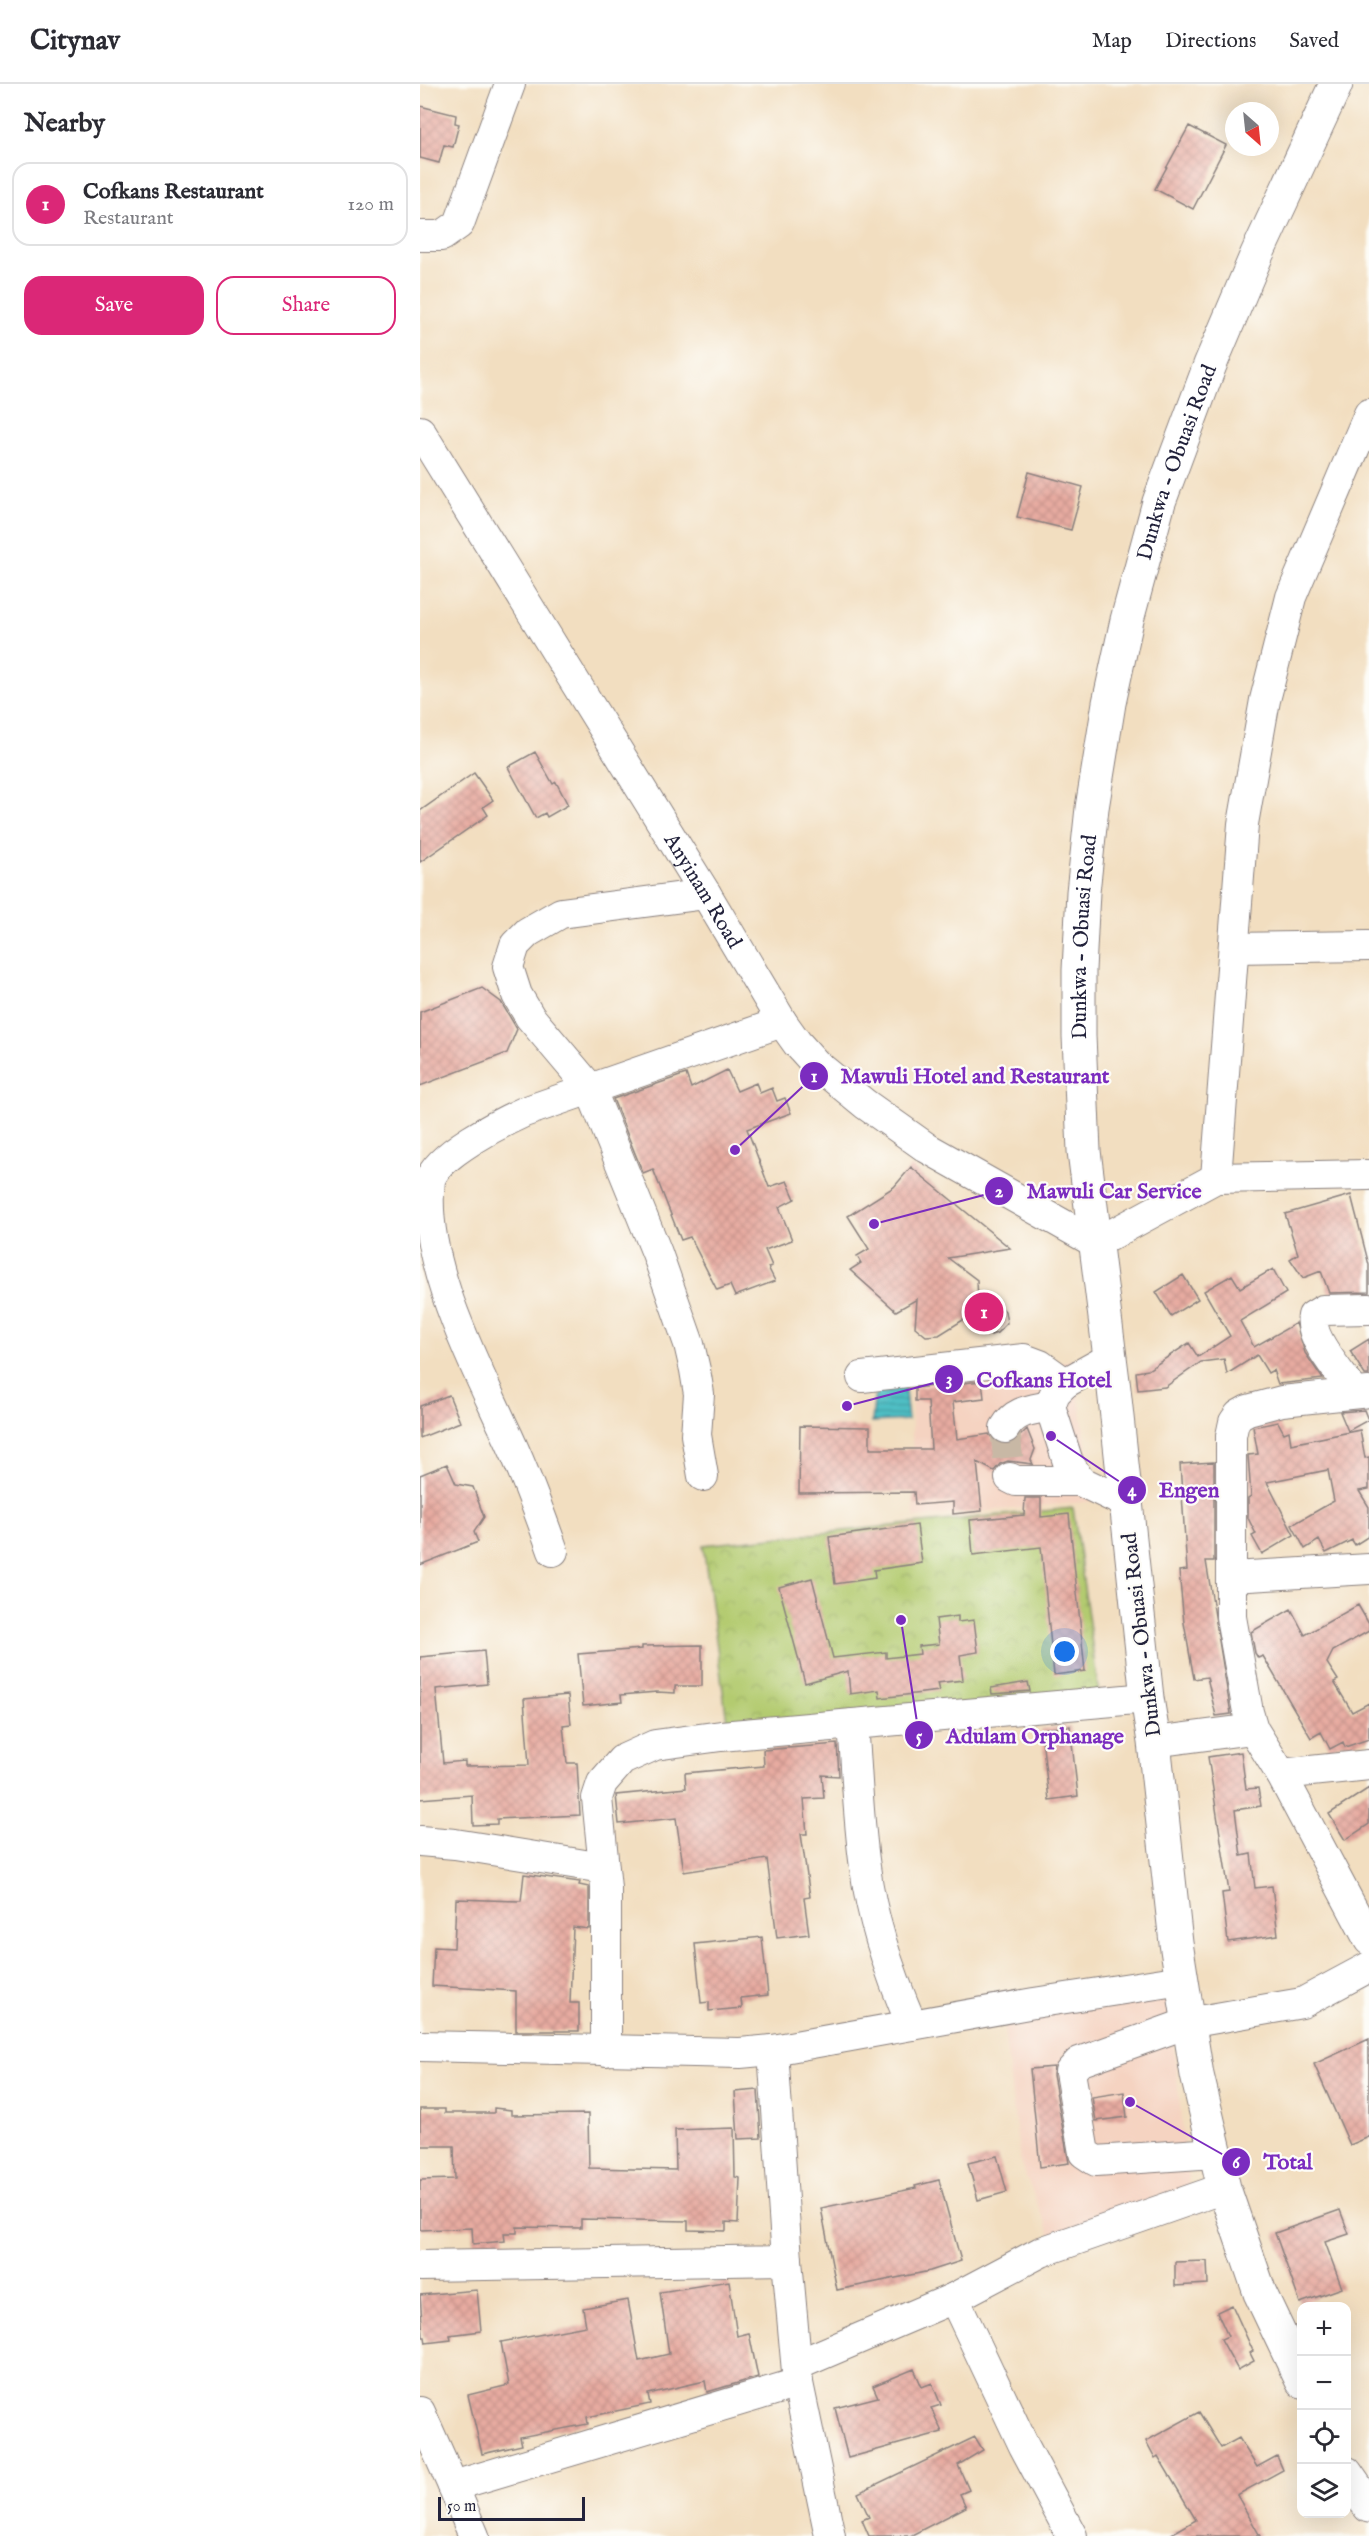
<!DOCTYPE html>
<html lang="en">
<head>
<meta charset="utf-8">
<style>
  :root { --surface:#fff; --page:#f7f7f7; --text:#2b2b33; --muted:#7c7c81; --line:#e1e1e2; --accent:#db2777 }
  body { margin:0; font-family:"IM FELL English",serif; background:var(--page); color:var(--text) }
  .controls { position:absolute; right:18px; bottom:18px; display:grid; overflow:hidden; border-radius:12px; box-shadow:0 6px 24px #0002 }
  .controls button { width:54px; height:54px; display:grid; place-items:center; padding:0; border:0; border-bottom:2px solid var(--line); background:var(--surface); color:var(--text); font:30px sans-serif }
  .compass { position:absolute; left:805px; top:18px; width:54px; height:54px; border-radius:50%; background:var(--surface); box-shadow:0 6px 24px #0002; rotate:153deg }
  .scale { position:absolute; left:18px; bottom:15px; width:147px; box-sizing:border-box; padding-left:6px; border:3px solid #22223b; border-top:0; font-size:16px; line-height:21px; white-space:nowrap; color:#22223b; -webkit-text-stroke:4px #fdfcf7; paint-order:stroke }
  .you { position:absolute; left:645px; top:1568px; width:21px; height:21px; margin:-15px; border:4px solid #fff; border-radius:50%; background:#1a73e8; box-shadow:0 0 0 9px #1a73e833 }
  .badge { display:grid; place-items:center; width:39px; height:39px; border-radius:50%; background:var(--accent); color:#fff; font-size:20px; font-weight:700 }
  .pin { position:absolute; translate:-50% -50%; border:3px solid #fff; box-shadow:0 2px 6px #0006 }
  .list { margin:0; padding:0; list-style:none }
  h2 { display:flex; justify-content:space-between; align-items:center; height:78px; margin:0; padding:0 24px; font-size:26px }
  h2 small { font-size:20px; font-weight:400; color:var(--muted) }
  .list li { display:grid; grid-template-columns:39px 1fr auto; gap:18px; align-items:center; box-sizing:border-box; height:84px; margin:0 12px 12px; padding:0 12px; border:2px solid var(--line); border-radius:18px }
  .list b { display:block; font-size:22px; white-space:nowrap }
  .list p { margin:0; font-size:20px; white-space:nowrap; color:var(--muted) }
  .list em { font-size:20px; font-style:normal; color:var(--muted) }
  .actions { display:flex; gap:12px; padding:18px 24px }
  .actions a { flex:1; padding:14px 0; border:2px solid var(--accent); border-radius:18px; text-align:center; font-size:21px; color:var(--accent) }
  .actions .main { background:var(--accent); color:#fff }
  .icon { flex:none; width:33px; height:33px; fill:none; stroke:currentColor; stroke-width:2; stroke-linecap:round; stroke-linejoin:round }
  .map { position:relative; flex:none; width:949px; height:2452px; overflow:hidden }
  header { display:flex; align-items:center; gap:36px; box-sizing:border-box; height:84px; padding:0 30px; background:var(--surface); border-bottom:2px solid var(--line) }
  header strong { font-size:28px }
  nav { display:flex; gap:33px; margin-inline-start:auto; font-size:21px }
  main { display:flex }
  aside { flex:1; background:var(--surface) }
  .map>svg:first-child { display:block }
  .built { fill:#f5d3c1 }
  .park { fill:url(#park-crowns); stroke:#6a7656; stroke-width:1.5 }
  .water { fill:url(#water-rules); stroke:#397080; stroke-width:1.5 }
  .building { fill:url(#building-cross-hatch) }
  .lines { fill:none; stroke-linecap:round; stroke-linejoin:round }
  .minor-tunnel { stroke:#c8b8a5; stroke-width:30; stroke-dasharray:30 15; stroke-linecap:butt }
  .minor-casing { stroke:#8a807e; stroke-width:32 }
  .major-casing { stroke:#8a807e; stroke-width:35 }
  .minor { stroke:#fff; stroke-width:30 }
  .major { stroke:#fff; stroke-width:33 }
  .labels { text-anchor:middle; stroke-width:4.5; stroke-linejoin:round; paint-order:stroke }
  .street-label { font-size:21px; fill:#22223b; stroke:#fdfcf7 }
  .leader { fill:none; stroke:#7b2cbf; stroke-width:2 }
  .callout-dot { fill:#7b2cbf; stroke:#fdfcf7; stroke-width:2 }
  .mark-label { font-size:18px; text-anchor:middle; font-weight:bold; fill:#fff }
  .callout-label { font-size:22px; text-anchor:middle; font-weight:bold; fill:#7b2cbf; stroke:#fdfcf7; stroke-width:4.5; stroke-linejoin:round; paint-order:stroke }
</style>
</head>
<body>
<header>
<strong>Citynav</strong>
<nav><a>Map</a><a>Directions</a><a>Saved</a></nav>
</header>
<main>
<aside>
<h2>Nearby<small></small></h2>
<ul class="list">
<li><span class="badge">1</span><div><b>Cofkans Restaurant</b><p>Restaurant</p></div><em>120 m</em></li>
</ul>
<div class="actions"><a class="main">Save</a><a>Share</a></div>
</aside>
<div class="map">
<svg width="949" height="2452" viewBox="0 0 949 2452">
  <defs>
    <pattern id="park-crowns" width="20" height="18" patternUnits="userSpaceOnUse" patternTransform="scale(1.5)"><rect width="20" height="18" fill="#b3cb70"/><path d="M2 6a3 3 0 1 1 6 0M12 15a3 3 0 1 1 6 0" fill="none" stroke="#9aae62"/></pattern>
    <pattern id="water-rules" width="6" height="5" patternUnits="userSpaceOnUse" patternTransform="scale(1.5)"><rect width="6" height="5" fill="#50bfc5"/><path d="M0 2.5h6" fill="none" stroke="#429ba1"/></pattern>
    <pattern id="building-cross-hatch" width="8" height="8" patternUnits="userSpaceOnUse" patternTransform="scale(1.5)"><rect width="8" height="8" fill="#e7aba0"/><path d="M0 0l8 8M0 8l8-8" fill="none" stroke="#c6938b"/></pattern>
  </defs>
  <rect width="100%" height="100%" fill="#fdfcf7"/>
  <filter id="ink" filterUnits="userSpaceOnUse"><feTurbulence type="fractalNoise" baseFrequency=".0167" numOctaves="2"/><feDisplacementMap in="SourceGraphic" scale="12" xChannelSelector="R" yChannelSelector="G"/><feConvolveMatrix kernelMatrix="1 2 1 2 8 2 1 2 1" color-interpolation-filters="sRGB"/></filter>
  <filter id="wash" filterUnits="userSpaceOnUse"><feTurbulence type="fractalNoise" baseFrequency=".008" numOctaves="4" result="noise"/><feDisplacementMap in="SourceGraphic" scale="24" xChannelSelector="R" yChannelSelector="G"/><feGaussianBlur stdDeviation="1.35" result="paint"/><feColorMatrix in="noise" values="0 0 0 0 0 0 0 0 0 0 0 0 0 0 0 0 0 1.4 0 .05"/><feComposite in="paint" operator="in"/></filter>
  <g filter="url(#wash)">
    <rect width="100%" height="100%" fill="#f2dec0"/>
    <path class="built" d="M653 1276 675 1417 494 1434 491 1297Z
      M748 1912 769 2102 631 2152 600 2078 583 1937Z"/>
    <path class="park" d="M653 1424 679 1611 309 1651 283 1461Z"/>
    <path class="water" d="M456 1296 484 1298 488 1336 452 1338Z"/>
    <g id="blocks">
      <path class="building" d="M0 22 36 31 35 39 39 40 33 63 24 61 19 79 0 74Z
        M769 42 806 61 773 125 735 105Z
        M609 388 663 403 651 446 597 433Z
        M115 668 133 700 136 698 148 721 127 733 125 729 116 734 88 683Z
        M54 689 73 716 63 723 68 731 0 778V727Z
        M62 904 81 918 97 945 87 969 0 1002V928Z
        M307 986 317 1007 336 999 340 1009 352 1004 357 1017 365 1014 371 1029 327 1045 349 1103 367 1097 375 1115 359 1123 372 1156 345 1166 352 1182 348 1183 355 1197 315 1212 310 1201 297 1206 270 1153 261 1156 233 1085 223 1089 193 1015 266 990 271 1004Z
        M491 1083 590 1164 528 1174 557 1196 558 1217H575L585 1227 587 1239 577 1249 571 1251 559 1249 543 1236 519 1251 506 1252 495 1243 497 1215 476 1227 430 1186 441 1179 437 1172 449 1165 428 1132 474 1103Z
        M931 1111 949 1181V1208L909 1209 901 1187 883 1194 870 1175 878 1170 865 1130Z
        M853 1185 866 1209 820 1237 834 1263 876 1239 885 1269 903 1295 858 1300 853 1286 848 1289 837 1271 807 1290 804 1275 781 1278 745 1303 718 1306 716 1288 728 1286 769 1259 778 1273 810 1252 784 1207 812 1191 820 1204Z
        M763 1191 778 1215 751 1232 736 1208Z
        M949 1255V1291H945L930 1267Z
        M562 1297 564 1314 533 1318 537 1355 569 1350 575 1358 584 1361 593 1359 607 1345 615 1365 611 1376 613 1380 588 1377 580 1380 574 1387 557 1378 562 1427 533 1430V1418L495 1421 494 1408 379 1409 380 1342 450 1343V1365H511L508 1317H495V1304Z
        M29 1311 40 1338 0 1354V1322Z
        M944 1326 948 1336 928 1347 920 1328Z
        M858 1338 864 1349 869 1347 871 1360 940 1346 945 1374 949 1373V1405L939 1407 949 1423V1452L935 1461 932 1456 906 1469 899 1456 885 1465 872 1441 914 1417 908 1386 847 1398 874 1451 842 1470 832 1452 836 1450 828 1434V1414L831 1412 828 1371 838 1370 833 1343Z
        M794 1378V1477H786L811 1630 796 1632 787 1593 774 1595 764 1539 759 1487 767 1486 760 1380Z
        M27 1380 36 1400 53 1403 64 1433 54 1448 58 1458 0 1481V1391Z
        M605 1414H621V1433L649 1430 665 1587 634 1591 621 1463 553 1471 550 1436 604 1431Z
        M497 1441 502 1479 454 1486 455 1494 415 1500 409 1453Z
        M392 1494 413 1574 466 1568V1574L500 1570 499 1562 519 1560 516 1535 538 1532V1538L554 1536 558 1568 540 1571 543 1596 517 1599 519 1607 460 1614 459 1606 430 1610 428 1587 385 1599 359 1503Z
        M938 1521 949 1540V1547L913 1567 907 1579 918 1596 914 1598 932 1628 949 1619V1655L925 1663 923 1658 910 1665 901 1648 891 1654 843 1572 838 1574 835 1569 831 1548 871 1525 885 1551Z
        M282 1561V1602H255V1609L237 1608 201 1611 202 1618 163 1622 158 1570 222 1565V1562Z
        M64 1567 67 1600 16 1605 23 1679 45 1677V1682L109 1681 104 1615 148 1611 151 1640 143 1641 147 1679H157L160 1731 77 1735V1740L53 1741 52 1711 0 1715V1573Z
        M608 1598 610 1607 572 1610 571 1604Z
        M650 1642 658 1712 629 1716 621 1645Z
        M417 1660 419 1692 402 1691 404 1714 384 1715 387 1750H381L390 1813 384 1814 389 1850 357 1854 347 1775 264 1788 256 1734 199 1740 196 1711 266 1704 265 1689 344 1682 343 1666Z
        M821 1668 826 1705 838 1704 841 1722 815 1726 821 1772 831 1770 835 1804 852 1802 858 1851 808 1858 802 1809 809 1808 788 1673Z
        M949 1704V1740L925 1756 909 1730Z
        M104 1790 160 1798 159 1801 169 1803V1845L153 1843 150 1919H159V1947H96V1907L12 1902 14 1863 34 1864 36 1815 101 1817Z
        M342 1853 348 1911 321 1914 322 1924 289 1927V1918L281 1919 275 1860Z
        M949 1955V2053L930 2061 894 1980Z
        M634 1983 633 1991 649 2079 620 2083 610 1985Z
        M338 2006 341 2054 318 2055 315 2008Z
        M704 2008 707 2033 676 2037 672 2013Z
        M74 2024 91 2026V2031L168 2030 169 2084 256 2086 255 2046 314 2044 315 2093 320 2094 318 2139 306 2138V2147L268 2146V2137L161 2135V2144L97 2143V2149H84L85 2157 53 2160 52 2144 0 2146V2096L35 2095 34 2062H0V2025H25V2029H74Z
        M577 2072 587 2108 558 2116 548 2079Z
        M519 2096 541 2177 510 2187 417 2206 401 2124 496 2104 495 2102Z
        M920 2126 929 2150 905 2158 922 2204 880 2219 855 2149Z
        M787 2177 788 2200 755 2202V2178Z
        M309 2197 317 2252 329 2249 338 2293 287 2308 285 2297 228 2310 230 2320 167 2333 168 2340 100 2353 102 2361 62 2370 48 2311 89 2301 81 2258 166 2242 163 2224 208 2216 219 2277 249 2270 240 2208Z
        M57 2206 61 2247 30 2251 31 2256 6 2259 5 2253H3L0 2211Z
        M812 2221 833 2267 830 2269 834 2277 818 2286 801 2255 808 2252 797 2228Z
        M494 2285 502 2303 512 2299 521 2321 511 2324 522 2348 428 2374 415 2324 458 2313 453 2302Z
        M779 2328 801 2364 819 2354 837 2383 857 2372 863 2386 817 2411 840 2452H748L776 2436 738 2372 735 2374 726 2357Z
        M555 2353 563 2366 538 2381 549 2406 540 2410 546 2423 490 2452H449L442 2436 449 2433 438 2409Z"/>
    </g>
  </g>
  <g filter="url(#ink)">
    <use href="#blocks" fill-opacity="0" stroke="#8a807e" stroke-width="1.5"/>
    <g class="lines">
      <path class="minor-tunnel" d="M585 1344 590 1394"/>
      <defs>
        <g id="minor">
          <path d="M0 152H22L39 140 90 0"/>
          <path id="s1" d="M0 347 286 810 362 938 377 959 395 979 445 1020 507 1064 676 1159 796 1094 949 1091"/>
          <path d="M814 864 949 862"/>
          <path d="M796 1094 823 740 845 616 871 513 949 330"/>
          <path d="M690 1274 645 1299 635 1309 630 1322 648 1378 660 1397 706 1419"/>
          <path d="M442 1293 604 1275 620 1281 645 1299"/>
          <path d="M949 1308 862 1317 828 1326 819 1331 814 1338 811 1352V1533L828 1628 833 1645 861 1690 949 1856"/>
          <path d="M935 1309C922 1291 888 1254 893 1232L903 1226 949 1225"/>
          <path d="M585 1344C595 1326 612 1326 630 1322"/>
          <path d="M283 1392 276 1351 279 1310 275 1286 269 1260 237 1169 170 1004 110 933 97 911 88 883 95 861 108 848 141 829 286 810"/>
          <path d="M590 1394 596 1397H660"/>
          <path d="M133 1467C118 1424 102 1381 82 1340 51 1272 0 1174 10 1096 17 1071 80 1039 104 1028L362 938"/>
          <path d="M812 1493 949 1485"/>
          <path d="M734 1658 833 1645"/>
          <path d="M861 1690 949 1681"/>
          <path d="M0 1757 35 1760 183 1784"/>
          <path d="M492 1941C470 1890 452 1838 445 1783 438 1736 437 1688 433 1640L727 1614"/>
          <path d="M0 1962 320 1969 353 1966 614 1919 762 1896"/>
          <path d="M186 1967V1804L177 1714 182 1699 202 1676 235 1661 301 1652 433 1640"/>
          <path d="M795 2069 676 2077 664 2069 650 1988 659 1978 768 1939 882 1919 949 1883"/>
          <path d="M367 2176 378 2299 410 2452"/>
          <path d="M0 2182 367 2176 353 1966"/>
          <path d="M534 2214 604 2362 652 2452"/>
          <path d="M377 2281 534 2214 621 2168 804 2104"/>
          <path d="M0 2328 33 2402"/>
          <path d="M54 2452 33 2402 378 2299"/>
        </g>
        <g id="major">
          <path id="s2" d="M882 2297 840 2209 804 2104 777 1991 756 1859 734 1658 727 1614 694 1305 664 1067 659 952V886L663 808 672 724 689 619 707 536 739 418 790 281 837 170 916 0"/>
          <path d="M926 2389 949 2422"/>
        </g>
      </defs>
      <use href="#minor" class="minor-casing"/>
      <use href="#major" class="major-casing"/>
      <use href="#minor" class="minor"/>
      <use href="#major" class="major"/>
    </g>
  </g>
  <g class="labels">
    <g class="street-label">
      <text dy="7" stroke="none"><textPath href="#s2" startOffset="1956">Dunkwa - Obuasi Road</textPath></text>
      <text dy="7" stroke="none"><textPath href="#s1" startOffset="540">Anyinam Road</textPath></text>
      <text dy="7" stroke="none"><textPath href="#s2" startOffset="1470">Dunkwa - Obuasi Road</textPath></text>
      <text transform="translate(721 1551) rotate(-97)" y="7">Dunkwa - Obuasi Road</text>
    </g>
  </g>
  <path class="leader" d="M315 1066L394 992M454 1140L579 1107M427 1322L529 1295M631 1352L712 1406M481 1536L499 1651M710 2018L816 2078"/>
  <g class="callout-dot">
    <circle cx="315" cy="1066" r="6"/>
    <circle cx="454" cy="1140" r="6"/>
    <circle cx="427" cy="1322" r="6"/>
    <circle cx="631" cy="1352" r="6"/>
    <circle cx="481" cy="1536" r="6"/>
    <circle cx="710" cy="2018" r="6"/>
    <circle cx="394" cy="992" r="15"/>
    <circle cx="579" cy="1107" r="15"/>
    <circle cx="529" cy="1295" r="15"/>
    <circle cx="712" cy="1406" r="15"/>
    <circle cx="499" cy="1651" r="15"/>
    <circle cx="816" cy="2078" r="15"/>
  </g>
  <g class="mark-label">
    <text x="394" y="998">1</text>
    <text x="579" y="1113">2</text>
    <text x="529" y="1301">3</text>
    <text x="712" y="1412">4</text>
    <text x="499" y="1658">5</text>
    <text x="816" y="2084">6</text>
  </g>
  <g class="callout-label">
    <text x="555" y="999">Mawuli Hotel and Restaurant</text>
    <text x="694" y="1114">Mawuli Car Service</text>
    <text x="624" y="1303">Cofkans Hotel</text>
    <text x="769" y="1413">Engen</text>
    <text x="615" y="1659">Adulam Orphanage</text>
    <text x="868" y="2085">Total</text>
  </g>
</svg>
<div class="controls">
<button>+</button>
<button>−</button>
<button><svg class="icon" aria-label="locate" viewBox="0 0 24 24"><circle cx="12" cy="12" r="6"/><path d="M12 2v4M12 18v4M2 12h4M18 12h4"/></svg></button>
<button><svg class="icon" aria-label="layers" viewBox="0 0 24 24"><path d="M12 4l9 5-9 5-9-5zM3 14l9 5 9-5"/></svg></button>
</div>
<svg class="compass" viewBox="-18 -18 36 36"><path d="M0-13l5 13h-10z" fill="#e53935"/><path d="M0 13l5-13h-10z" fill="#7c7c81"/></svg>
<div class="scale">50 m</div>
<div class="you"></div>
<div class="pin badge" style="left:564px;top:1228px">1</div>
</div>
</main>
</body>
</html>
